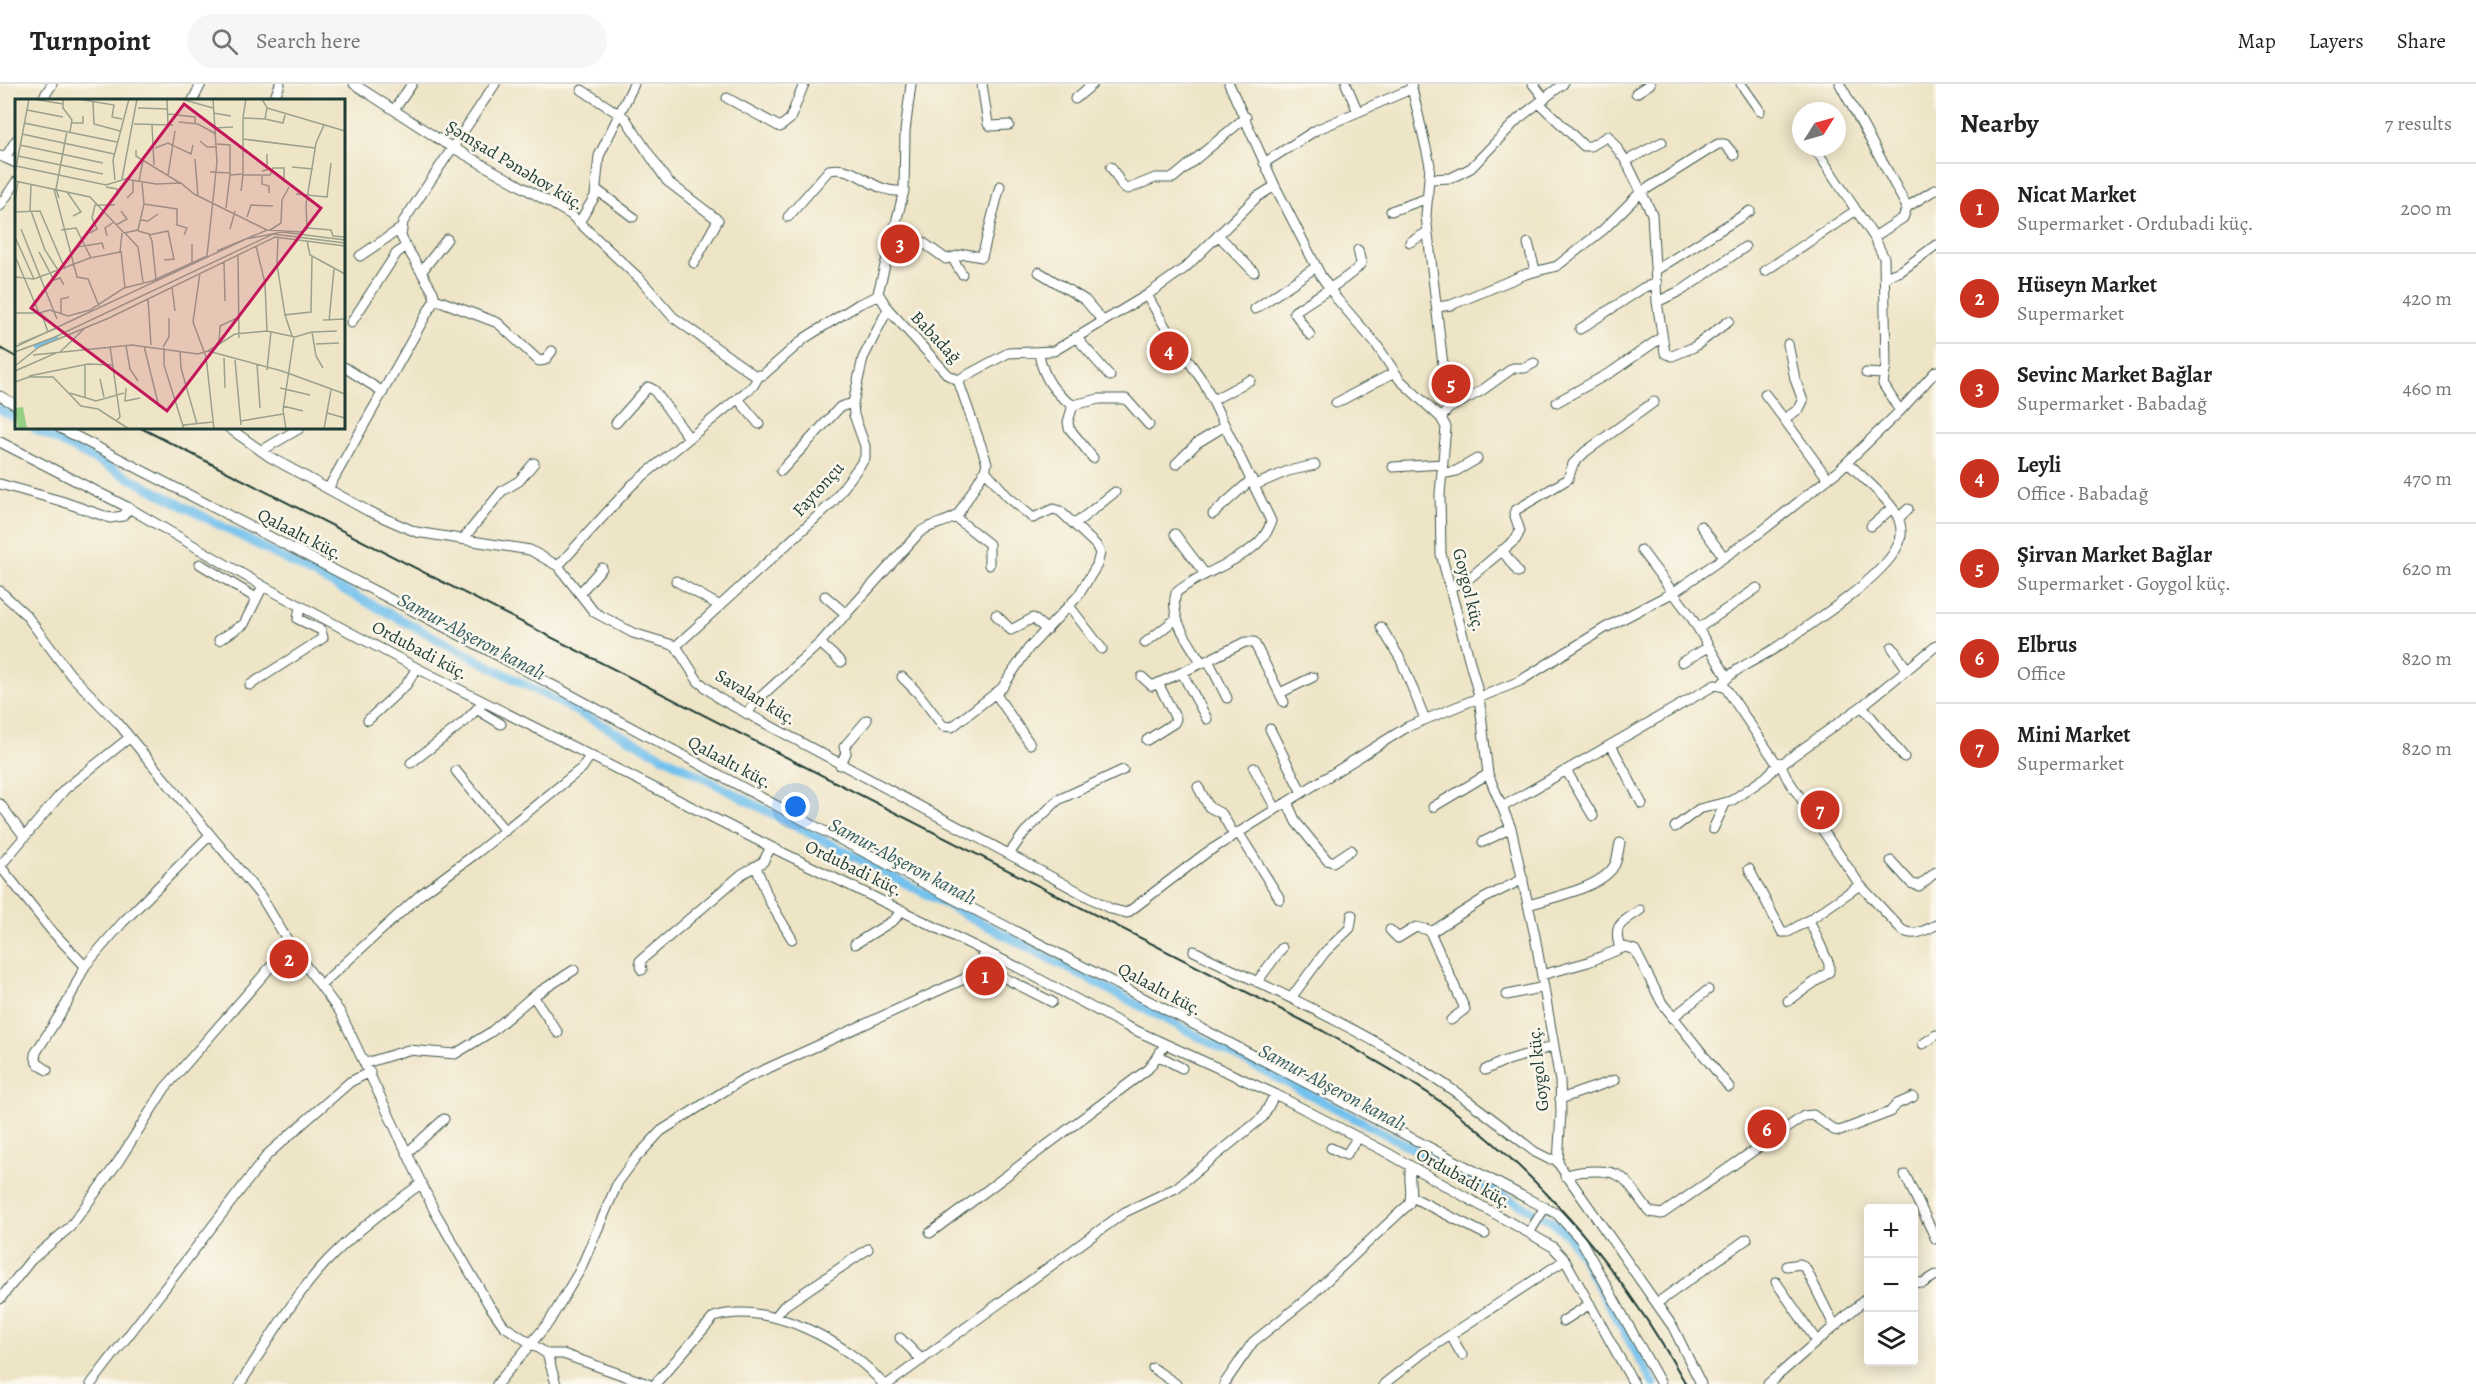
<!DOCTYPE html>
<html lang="en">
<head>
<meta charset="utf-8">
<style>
  :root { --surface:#fff; --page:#f6f6f6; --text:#222; --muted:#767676; --line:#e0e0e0; --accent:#c8321e }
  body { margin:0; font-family:Alegreya,serif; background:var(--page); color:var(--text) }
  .controls { position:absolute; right:18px; bottom:18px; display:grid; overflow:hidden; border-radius:6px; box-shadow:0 3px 15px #0003 }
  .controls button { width:54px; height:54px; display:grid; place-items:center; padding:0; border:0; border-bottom:2px solid var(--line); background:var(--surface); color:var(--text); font:30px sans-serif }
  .compass { position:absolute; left:1792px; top:18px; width:54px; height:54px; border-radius:50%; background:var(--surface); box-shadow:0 3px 15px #0003; rotate:53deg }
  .you { position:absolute; left:796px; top:723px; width:21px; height:21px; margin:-15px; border:4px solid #fff; border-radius:50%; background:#1a73e8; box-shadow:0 0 0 9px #1a73e833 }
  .badge { display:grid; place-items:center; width:39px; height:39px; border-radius:50%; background:var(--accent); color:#fff; font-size:20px; font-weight:700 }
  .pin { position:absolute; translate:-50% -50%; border:3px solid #fff; box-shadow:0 2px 6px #0006 }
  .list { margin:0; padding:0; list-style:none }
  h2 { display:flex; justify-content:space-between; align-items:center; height:78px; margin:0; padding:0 24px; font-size:26px }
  h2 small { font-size:20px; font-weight:400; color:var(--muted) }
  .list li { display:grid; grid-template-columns:39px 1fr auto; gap:18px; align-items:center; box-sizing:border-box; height:90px; padding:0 24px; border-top:2px solid var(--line) }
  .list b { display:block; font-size:22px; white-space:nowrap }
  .list p { margin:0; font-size:20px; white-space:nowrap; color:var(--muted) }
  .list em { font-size:20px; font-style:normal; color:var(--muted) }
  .icon { flex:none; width:33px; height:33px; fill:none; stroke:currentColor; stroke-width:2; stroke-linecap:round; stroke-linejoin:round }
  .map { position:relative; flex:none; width:1936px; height:1300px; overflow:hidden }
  header { display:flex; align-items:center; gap:36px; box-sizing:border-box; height:84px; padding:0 30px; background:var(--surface); border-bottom:2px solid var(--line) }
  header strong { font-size:28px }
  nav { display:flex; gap:33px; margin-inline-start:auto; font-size:21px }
  .search { width:420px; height:54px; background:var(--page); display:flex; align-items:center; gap:15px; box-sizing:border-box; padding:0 21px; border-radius:33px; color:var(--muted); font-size:22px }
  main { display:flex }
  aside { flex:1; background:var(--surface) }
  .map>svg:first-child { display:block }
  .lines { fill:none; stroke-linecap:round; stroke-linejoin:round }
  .canal { stroke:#73c1ed; stroke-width:9 }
  .minor-casing { stroke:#3e564a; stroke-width:11 }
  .minor { stroke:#fff; stroke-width:9 }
  .rail { stroke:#1f3d34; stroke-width:2 }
  .labels { text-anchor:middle; stroke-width:5; stroke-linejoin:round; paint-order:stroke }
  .street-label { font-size:18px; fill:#1f3d34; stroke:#fbf7ec }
  .water-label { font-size:20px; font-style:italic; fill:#345e62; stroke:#fbf7ec }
  .inset-river { fill:none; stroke:#73c1ed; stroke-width:3 }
  .inset-road { fill:none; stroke:#9ba18c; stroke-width:1.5 }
  .view { fill:#c2185b; fill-opacity:0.15; stroke:#c2185b; stroke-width:3 }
  .inset-edge { fill:none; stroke:#1f3d34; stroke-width:3 }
</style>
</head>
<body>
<header>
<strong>Turnpoint</strong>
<div class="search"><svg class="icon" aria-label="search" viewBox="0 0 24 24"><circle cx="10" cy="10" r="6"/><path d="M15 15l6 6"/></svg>Search here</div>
<nav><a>Map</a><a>Layers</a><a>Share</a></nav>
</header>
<main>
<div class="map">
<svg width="1936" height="1300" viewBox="0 0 1936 1300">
  <rect width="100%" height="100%" fill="#fbf7ec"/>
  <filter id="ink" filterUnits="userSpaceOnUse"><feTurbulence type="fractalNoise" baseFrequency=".0167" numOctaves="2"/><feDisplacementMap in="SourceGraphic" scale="12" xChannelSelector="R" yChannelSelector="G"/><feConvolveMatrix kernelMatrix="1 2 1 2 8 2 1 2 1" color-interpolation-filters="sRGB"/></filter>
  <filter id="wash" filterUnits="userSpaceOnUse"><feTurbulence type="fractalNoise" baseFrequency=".008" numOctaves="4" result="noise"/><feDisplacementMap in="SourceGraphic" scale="24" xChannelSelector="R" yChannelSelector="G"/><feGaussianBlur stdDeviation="1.35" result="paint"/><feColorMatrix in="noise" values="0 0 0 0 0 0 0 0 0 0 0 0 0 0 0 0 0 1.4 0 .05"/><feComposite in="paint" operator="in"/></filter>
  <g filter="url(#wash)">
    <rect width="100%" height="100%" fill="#eee4c6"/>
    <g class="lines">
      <path class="canal" d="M0 325 16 334
        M34 344 1550 1136 1567 1150 1577 1165 1654 1300"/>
    </g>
  </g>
  <g filter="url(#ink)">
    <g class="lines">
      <defs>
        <path id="minor" d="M354 0 443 58 570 130 641 196 673 233 754 291H763L805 254 859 220 878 212
          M911 0 905 47 904 107 878 209 888 225 948 291 958 296 1008 269 1054 267 1147 211 1185 184 1257 113 1275 102
          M982 0 988 40 991 42 1009 41
          M1229 0 1275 102 1321 192 1337 215 1376 260 1400 296 1441 334 1446 343 1440 410 1441 470 1479 612 1488 690 1511 744 1535 852 1560 997 1561 1028 1558 1079 1673 1243 1701 1300
          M1346 0 1358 28
          M1411 0 1430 81 1426 132 1448 325 1441 334
          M1533 0 1545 15
          M1741 0 1760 27
          M1840 0 1907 123 1903 134 1874 153
          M582 6 625 34 667 97 718 136 694 179
          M1636 9 1650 0
          M727 14 780 43 790 35 804 0
          M1075 15 1093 0
          M42 16 52 0
          M193 16 201 0
          M274 16 280 0
          M1540 20 1584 62H1591L1608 52 1626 77 1652 130 1657 218 1665 269 1672 272 1694 263 1729 237
          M394 26 412 0
          M1814 63 1874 153 1884 174 1886 281 1883 300 1900 327
          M0 72 5 74 16 56
          M5 74 16 79
          M1626 77 1662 58
          M1264 79 1316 46 1411 5
          M1111 83 1123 103 1128 105 1155 94H1173L1246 33
          M1431 95 1451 94 1471 84 1518 35 1563 0
          M597 106 633 133
          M0 122 16 98
          M1907 123 1936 105
          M1391 127 1428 114
          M788 133 829 86C859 80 870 110 904 107
          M580 137 595 112 599 72 634 0
          M897 140 946 175 965 170 982 173 1000 102
          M1218 151 1254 188
          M1410 158 1428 148
          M1528 159 1535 186
          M360 172 400 145
          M953 175 962 190
          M1656 186 1750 127
          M422 187 447 155
          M1765 187 1855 127
          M1039 188 1085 216 1102 236
          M1885 193 1901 187 1936 161
          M435 215 498 239 539 277 545 276 552 267
          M1657 218 1684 205 1745 163
          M1437 223 1451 221 1526 190 1557 182 1603 146 1640 109 1718 60H1725L1734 71
          M1255 225 1316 183
          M351 239 396 170 406 162
          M1580 245 1643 204 1657 199
          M1310 251 1294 228C1307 218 1358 189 1361 179L1358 166
          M1076 253 1110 292
          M1788 260 1795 295 1803 317 1799 325 1784 335 1828 395
          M1039 270C1043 292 1054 310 1073 321L1099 315H1126L1149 341
          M344 283 383 308
          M1866 289 1884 290
          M1765 310 1784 335
          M0 312 16 321
          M738 315 759 340
          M1213 316 1250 296
          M1557 318 1613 287 1662 253
          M1336 319 1393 289
          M1073 321 1068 338 1069 344 1093 374
          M1448 325 1481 307 1513 284H1525L1534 279
          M616 339 648 303 654 306 689 354
          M60 344 452 547 820 745 1557 1130 1581 1156 1661 1300
          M229 344 270 373 368 427 416 448 530 466 558 482 594 528 633 549 676 562 698 597 720 615 1111 825 1127 829 1206 769 1407 643 1520 597 1605 544 1674 508 1762 447 1839 386 1900 327 1936 287
          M0 358 129 424 263 502 417 584 771 763 1017 883 1126 942 1275 1010 1384 1067 1529 1149 1553 1163 1565 1176 1634 1300
          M261 367 300 344
          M1176 380 1197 359 1225 342
          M1393 383 1443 380
          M781 387 840 323 853 319
          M1442 390 1456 387 1477 375
          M0 400 61 417 110 434 123 432 129 424
          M1255 401 1288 387 1315 381
          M329 403 435 215 433 208 406 162 401 152 403 138 495 0
          M1213 430 1252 395
          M955 433 989 460V481
          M1899 434 1908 425
          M1075 440 1115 408
          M1701 442 1724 473
          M1871 442 1892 424
          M1175 450 1205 490
          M463 455 502 407 519 397 534 379
          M1502 466 1518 488
          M1641 466 1690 531 1727 593
          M200 480 256 514
          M558 482 632 401 753 302 759 292
          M676 497 720 522
          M1450 503 1466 497 1516 455 1520 447 1514 429 1516 426 1568 395 1573 380 1585 368 1654 318
          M0 507 26 531 70 590 118 639 260 811 291 862 340 928 435 1128 489 1221 504 1242 547 1270 556 1300
          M580 509 602 484
          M825 512 847 531
          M1070 523 1102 565
          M996 531 1011 546 1033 534 1047 546
          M1381 543 1401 576 1425 635
          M1699 544 1757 504
          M219 556 244 540 263 502
          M820 559 841 578
          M1145 559 1177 534
          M676 562 833 418 865 374V362L854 331 853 319 863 274 888 225
          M1892 563 1907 585
          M1208 576 1227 614
          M1682 578 1709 563
          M1202 579 1245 558H1254L1284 618
          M1182 589 1207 635
          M902 593 918 609 943 642 952 643 1002 604 1028 565 1078 512 1097 481 1100 469 1096 461 1060 427 1053 425 1033 434 1007 412 985 386
          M1142 593 1152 602 1202 579C1189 559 1169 534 1176 509 1202 485 1264 473 1271 437L1204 299 1167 246 1147 211
          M250 601 323 554 321 546 298 535 300 522
          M1721 601C1734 584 1756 576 1774 565 1805 544 1882 495 1897 463 1902 455 1902 445 1899 436 1894 419 1861 392 1847 378
          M995 609 1030 660
          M1280 609 1313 593
          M1862 622 1904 673
          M478 626 501 640
          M747 630 755 618 820 559 919 449C931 438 949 440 959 429L985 386 987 379 958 296
          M368 636 406 601 417 584
          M1270 645 1302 709
          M1147 656 1174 639 1176 635 1158 599
          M1611 661 1642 720
          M411 679 464 638 484 618
          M840 681 846 669 844 663 867 636
          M1254 684 1276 725
          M1566 686 1593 732
          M456 687 505 747
          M1198 703 1209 723 1222 730 1234 751
          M1287 718 1296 738 1327 776 1333 778 1351 766
          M0 720 24 752
          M1433 723 1488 690
          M1502 723 1715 601 1725 603 1775 677 1783 679 1862 622 1936 562
          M1675 743 1699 725 1731 717 1766 693 1780 679 1787 694 1860 801 1902 846C1914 853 1924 847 1936 841
          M1713 745 1725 720
          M1238 748 1280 815
          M1483 758 1511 744
          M1009 770 1024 749 1058 716 1123 686
          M1891 777 1911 799 1919 802 1936 788
          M0 782 65 705 129 654
          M0 782 51 846 85 882
          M756 783 770 818 792 855
          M1749 785 1782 848H1788L1809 836
          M1528 821C1551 814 1601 804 1614 782 1618 776 1618 766 1620 759
          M1390 846 1398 854 1416 843 1433 847 1485 814 1523 795
          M1430 848 1465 925 1451 936
          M855 860 894 836 902 826
          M1620 864C1612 840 1622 839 1640 826
          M1194 867C1270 905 1349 939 1421 985 1461 1010 1498 1039 1535 1068L1549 1075H1557
          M979 881 1052 918
          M642 886 640 877 742 790 763 778 771 763
          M1542 891 1588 878 1625 863 1635 866 1662 919 1729 1003
          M1257 898 1282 864
          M322 900 420 811 478 768 582 684 590 672
          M1507 911 1544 903
          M533 912 558 949
          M1291 914 1325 868 1350 844 1352 831
          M1788 917 1829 888V880L1809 836 1860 801
          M1672 934 1708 906
          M1923 960 1936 951
          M1159 972 1182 984
          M366 979 408 966 455 970 491 948 533 912 574 886
          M47 986 37 979 35 970 67 919 85 882 123 838 210 751
          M1485 986 1502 978 1554 962
          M1560 1015 1615 996
          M1331 1064 1346 1071 1358 1053
          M408 1068 444 1035
          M1905 1091 1936 1155
          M1565 1092C1577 1087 1586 1087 1598 1087 1630 1087 1631 1108 1650 1128L1662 1130 1804 1032 1813 1031 1834 1046 1840 1047 1890 1028 1897 1020 1913 1013
          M1412 1113 1485 1150
          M930 1149 1148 985 1165 961
          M1529 1149 1545 1123
          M1787 1182 1800 1180 1806 1185 1834 1241
          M1776 1198 1816 1256
          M1914 1198 1923 1199 1936 1191
          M0 1215 31 1176 70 1143 118 1078 165 1004 280 872 291 862
          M1657 1219 1747 1155
          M776 1232 784 1222 868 1165
          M1563 1237 1590 1220
          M1451 1252 1462 1271
          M900 1254 922 1276
          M547 1270H563L648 1300
          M1153 1284 1176 1300
          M91 1300 268 1070 350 998 370 988
          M240 1300C269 1256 297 1206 335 1169 362 1142 392 1121 422 1099
          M497 1300 549 1238 580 1186 618 1098 635 1075 661 1047 742 996 964 895 979 881 984 867
          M655 1300 714 1233C769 1216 848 1258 883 1300
          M888 1300 1125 1128 1176 1104 1263 1033 1275 1010
          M1224 1300 1253 1258 1307 1215 1409 1120C1414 1107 1407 1096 1411 1083
          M1384 1300 1423 1269 1565 1176
          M1768 1300 1868 1213"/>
      </defs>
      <use href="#minor" class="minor-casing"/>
      <use href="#minor" class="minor"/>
      <path class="rail" d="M0 264 16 273
        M141 344 1323 947C1374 976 1426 1004 1473 1042 1561 1113 1630 1201 1686 1300"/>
    </g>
  </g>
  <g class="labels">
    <g class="street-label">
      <text transform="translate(515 81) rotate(31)" y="6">Şəmşad Pənəhov küç.</text>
      <text transform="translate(936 253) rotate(47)" y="6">Babadağ</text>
      <text transform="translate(818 405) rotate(-48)" y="6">Faytonçu</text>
      <text transform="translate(300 450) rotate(27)" y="6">Qalaaltı küç.</text>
      <text transform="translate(1469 506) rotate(76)" y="6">Goygol küç.</text>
      <text transform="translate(420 566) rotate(28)" y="6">Ordubadi küç.</text>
      <text transform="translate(756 613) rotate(31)" y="6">Savalan küç.</text>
      <text transform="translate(730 678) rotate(28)" y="6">Qalaaltı küç.</text>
      <text transform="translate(854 784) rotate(26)" y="6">Ordubadi küç.</text>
      <text transform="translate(1160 905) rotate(28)" y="6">Qalaaltı küç.</text>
      <text transform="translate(1538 985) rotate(-96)" y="6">Goygol küç.</text>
      <text transform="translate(1464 1094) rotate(29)" y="6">Ordubadi küç.</text>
    </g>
    <g class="water-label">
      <text transform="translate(472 552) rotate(28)" y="7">Samur-Abşeron kanalı</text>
      <text transform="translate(903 777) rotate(28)" y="7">Samur-Abşeron kanalı</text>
      <text transform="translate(1333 1003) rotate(28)" y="7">Samur-Abşeron kanalı</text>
    </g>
  </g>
  <g transform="translate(15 15)">
    <rect width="330" height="330" fill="#eee4c6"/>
    <path d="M8 308 12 329 3 330 0 309Z" fill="#95d084"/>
    <path class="inset-river" d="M19 248 43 238"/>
    <path class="inset-road" d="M18 0 48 5M48 0V9L57 21 55 33M63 0 99 6 97 18 107 20M152 0 153 26M166 0 198 9M78 3 79 25 105 32M330 8V31M123 9 153 10M252 9 330 32M12 11 48 18M198 14 216 17M153 15 180 18V24M228 18 231 0M250 20 268 24 270 16M164 23 183 25 201 35M9 24 102 43M57 24H68V17M119 25 158 26M137 26 139 66M199 29 218 28M7 35 99 55M228 40 300 49M185 42 192 48H202M202 45 215 46V76M5 46 88 64M140 49 153 44 176 55 178 46M121 51V57L165 84M3 57 88 75M180 60 183 97M1 67 91 86 110 80 141 85 166 84 179 95 252 131M277 68 298 70M247 72 252 71V55M195 73 215 74M0 74 14 0M153 76 160 32M247 77V85L254 87V94M107 80 122 0M100 81 98 61 114 0M0 82 75 98 109 134 123 131 129 105 127 84M124 82 128 61M91 88 102 90V97M39 90 62 178 73 180 84 207M226 92 228 76H255L258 69H269V83M52 93 66 113 58 117M281 95 312 98 316 64M44 99 41 90 52 32M112 99 118 93V81M0 101 3 83M129 105 162 110V126L172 129 169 136M211 109 215 76 228 75V19L250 20 252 9 247 0M15 112 16 86M16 112 30 151 43 171M0 113 25 112 50 170M232 118 236 106 258 107M126 121 133 122 143 115M101 126 112 120 106 112M293 129 316 131 318 137 330 138M6 130 42 220M215 130 220 112M46 131 61 129 76 159M255 131 266 124 267 101 274 88M123 132 134 135 137 142 141 181M75 134 82 130 77 119 80 106H100M110 134 123 148 128 183M134 136 153 132 159 160 149 161M92 137 90 129 99 123M0 138 19 180M263 138 262 166 270 216M292 142 295 156 330 175M241 147 250 184 252 232M62 148 87 144 89 150M106 152 110 189M202 152 252 131 287 133 292 130 291 106 301 44 309 26M24 153 39 181 45 179 49 186M223 155 224 239M0 157 24 214H0M209 163 210 202M177 164V145M185 174 178 223 191 258 199 330M0 178 19 180 75 159 105 153 107 134M157 188 160 212M133 200 136 246M26 213 33 233M24 214 35 211 53 217 75 211 109 189 137 182 192 157 202 63 198 0M46 214V200L54 198M308 221 330 220M314 222 319 170M298 233 322 232M277 237 270 216 296 213 297 158M204 244 205 227 222 219M4 245 42 229M301 245 324 244M95 247 105 318 102 321M111 247 115 270 123 282M129 247 144 308M0 248 231 140 267 133 330 141M148 248 154 238V219M149 249V266L168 327M165 252 166 269 182 325M193 252 220 235 252 232 280 238 297 233 301 257 308 269M0 253 40 238 258 135 330 144M45 253 70 229M18 256 117 246 183 255 193 252 267 272 330 295M209 259 210 289M220 261 226 326M242 265 245 309M0 267 24 248 94 219 260 138 330 147M252 271 256 232M0 272 41 254M14 277 73 265 97 266M85 280 89 298M0 283 14 278H38L66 307 83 310 114 330M111 289 110 302 125 299M265 289 295 296M55 294 81 302 109 294M70 298V265M268 307 288 312M312 314 330 319M226 322 268 315M167 330 169 326 198 323M271 330 268 311 279 238M309 330 316 291"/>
    <path class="view" d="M169 5 306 109 152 312 16 209Z"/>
    <rect width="330" height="330" class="inset-edge"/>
  </g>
</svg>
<div class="controls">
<button>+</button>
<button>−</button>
<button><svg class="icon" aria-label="layers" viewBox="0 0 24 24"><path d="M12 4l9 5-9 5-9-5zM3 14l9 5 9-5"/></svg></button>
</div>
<svg class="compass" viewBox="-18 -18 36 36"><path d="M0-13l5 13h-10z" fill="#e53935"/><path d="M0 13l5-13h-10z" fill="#767676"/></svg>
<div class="you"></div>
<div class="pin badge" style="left:985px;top:892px">1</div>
<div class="pin badge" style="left:289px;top:875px">2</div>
<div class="pin badge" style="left:900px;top:160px">3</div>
<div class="pin badge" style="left:1169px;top:267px">4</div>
<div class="pin badge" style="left:1451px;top:300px">5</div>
<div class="pin badge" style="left:1767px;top:1045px">6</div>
<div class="pin badge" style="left:1820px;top:726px">7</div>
</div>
<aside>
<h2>Nearby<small>7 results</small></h2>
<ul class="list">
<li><span class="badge">1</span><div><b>Nicat Market</b><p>Supermarket · Ordubadi küç.</p></div><em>200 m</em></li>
<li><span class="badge">2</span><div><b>Hüseyn Market</b><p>Supermarket</p></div><em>420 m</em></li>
<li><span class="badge">3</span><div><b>Sevinc Market Bağlar</b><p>Supermarket · Babadağ</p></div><em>460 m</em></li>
<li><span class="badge">4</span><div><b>Leyli</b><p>Office · Babadağ</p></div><em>470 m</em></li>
<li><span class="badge">5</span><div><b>Şirvan Market Bağlar</b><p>Supermarket · Goygol küç.</p></div><em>620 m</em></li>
<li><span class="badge">6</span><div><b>Elbrus</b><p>Office</p></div><em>820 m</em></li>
<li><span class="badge">7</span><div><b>Mini Market</b><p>Supermarket</p></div><em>820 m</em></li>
</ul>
</aside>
</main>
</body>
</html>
